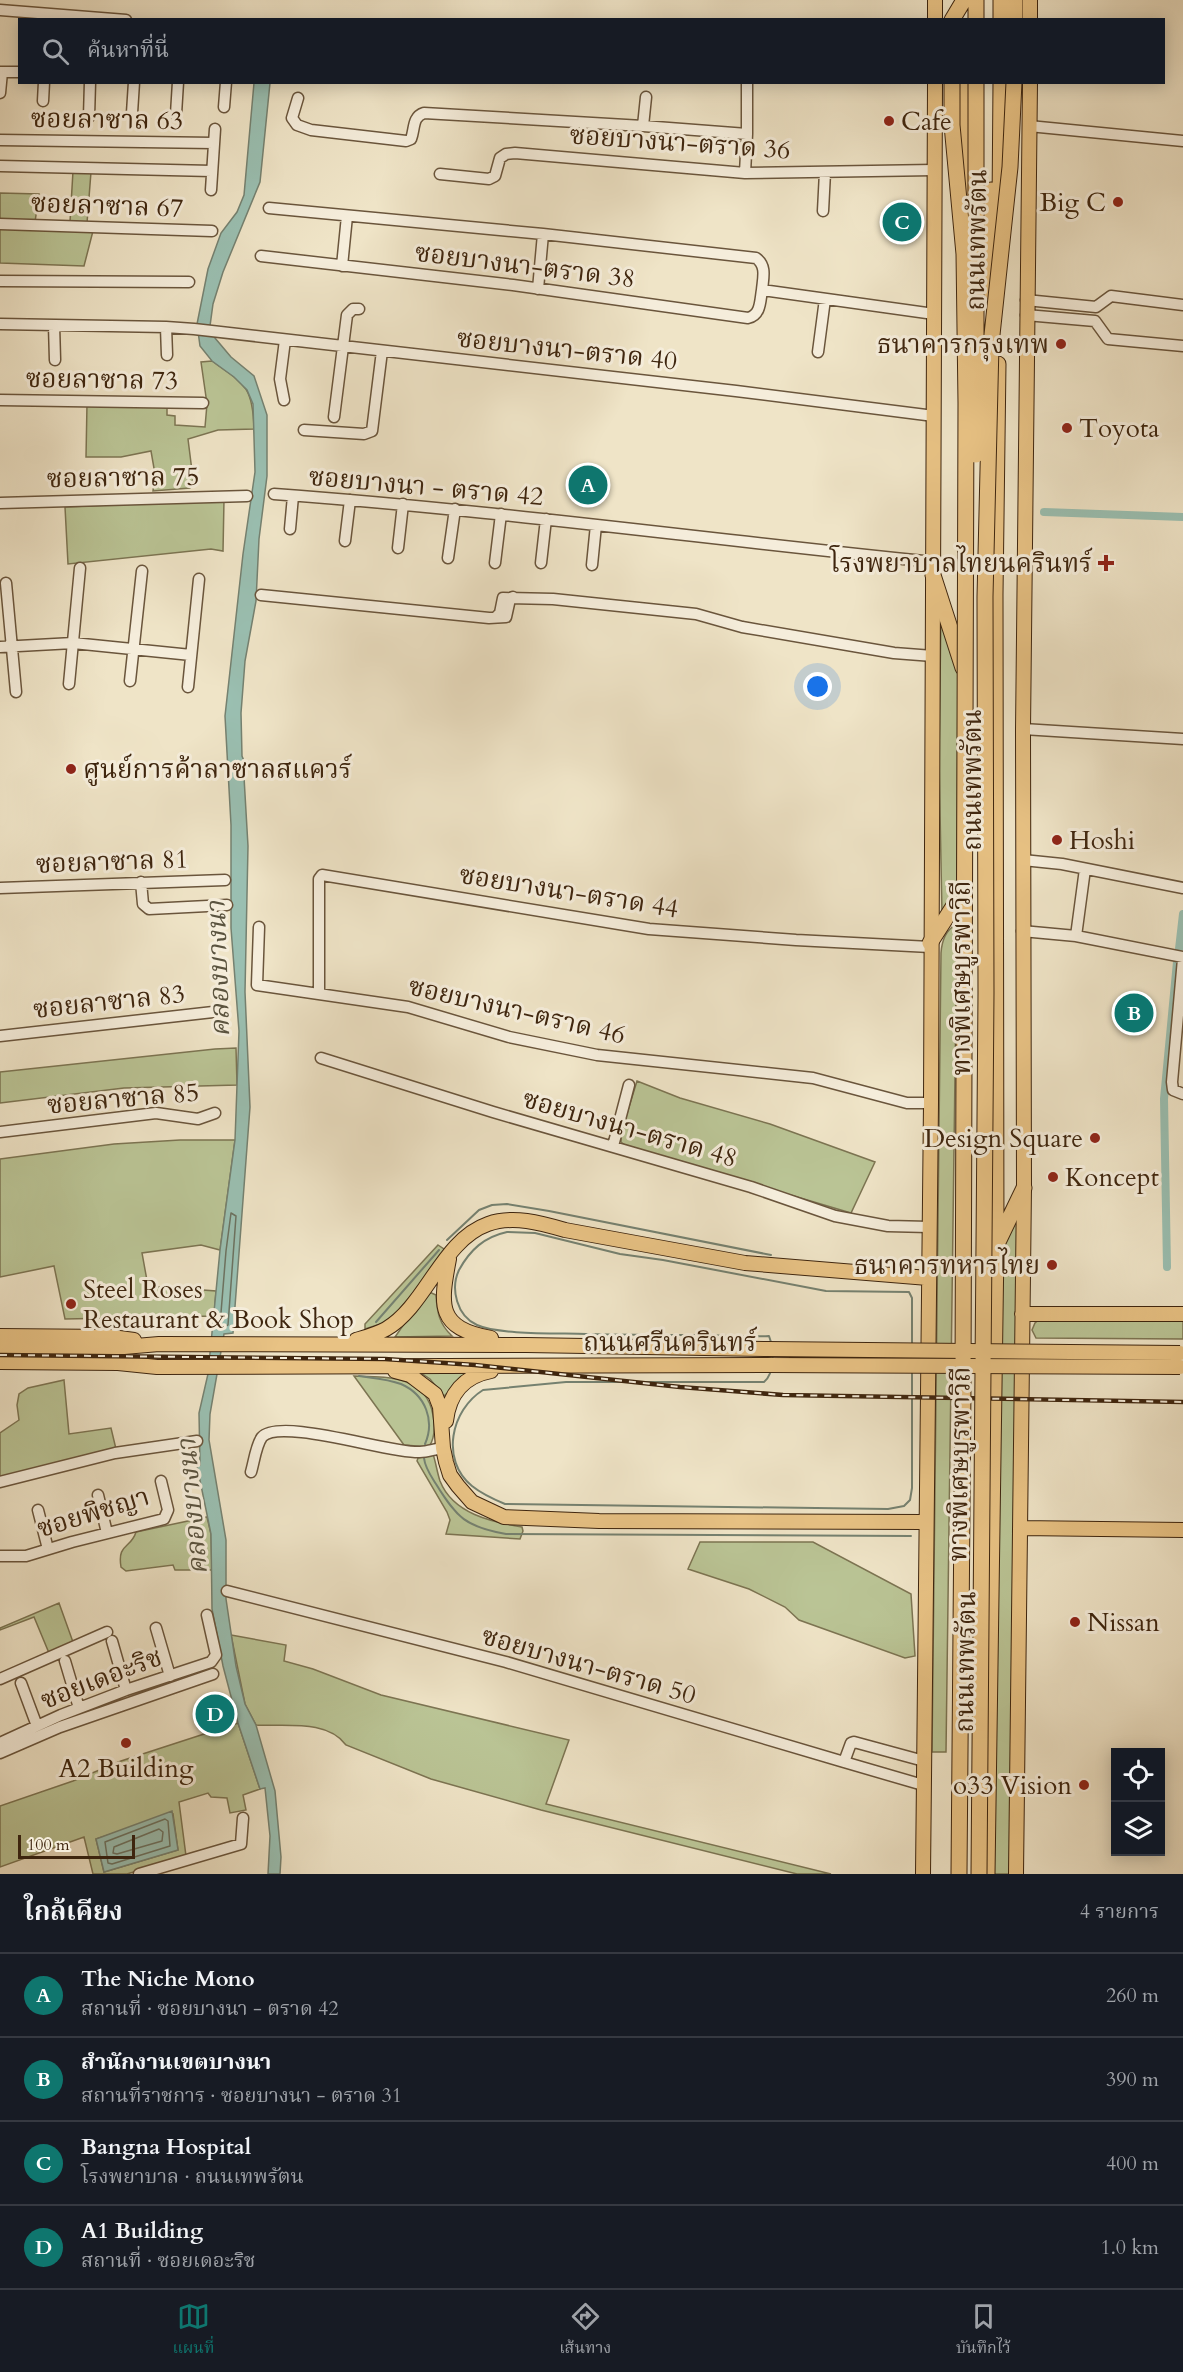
<!DOCTYPE html>
<html lang="th">
<head>
<meta charset="utf-8">
<style>
  :root { --surface:#171b24; --page:#20242c; --text:#f1f3f6; --muted:#9ea1a6; --line:#363941; --accent:#0f766e }
  body { margin:0; font-family:Cardo,"Noto Serif Thai",serif; background:var(--page); color:var(--text) }
  .controls { position:absolute; right:18px; bottom:18px; display:grid; overflow:hidden; border-radius:0px; box-shadow:0 3px 15px #0003 }
  .controls button { width:54px; height:54px; display:grid; place-items:center; padding:0; border:0; border-bottom:2px solid var(--line); background:var(--surface); color:var(--text); font:30px sans-serif }
  .scale { position:absolute; left:18px; bottom:15px; width:117px; box-sizing:border-box; padding-left:6px; border:3px solid #3e250e; border-top:0; font-size:16px; line-height:21px; white-space:nowrap; color:#3e250e; -webkit-text-stroke:4px #f5eddb; paint-order:stroke }
  .you { position:absolute; left:818px; top:687px; width:21px; height:21px; margin:-15px; border:4px solid #fff; border-radius:50%; background:#1a73e8; box-shadow:0 0 0 9px #1a73e833 }
  .badge { display:grid; place-items:center; width:39px; height:39px; border-radius:50%; background:var(--accent); color:#fff; font-size:20px; font-weight:700 }
  .pin { position:absolute; translate:-50% -50%; border:3px solid #fff; box-shadow:0 2px 6px #0006 }
  .list { margin:0; padding:0; list-style:none }
  h2 { display:flex; justify-content:space-between; align-items:center; height:78px; margin:0; padding:0 24px; font-size:26px }
  h2 small { font-size:20px; font-weight:400; color:var(--muted) }
  .list li { display:grid; grid-template-columns:39px 1fr auto; gap:18px; align-items:center; box-sizing:border-box; height:84px; padding:0 24px; border-top:2px solid var(--line) }
  .list b { display:block; font-size:22px; white-space:nowrap }
  .list p { margin:0; font-size:20px; white-space:nowrap; color:var(--muted) }
  .list em { font-size:20px; font-style:normal; color:var(--muted) }
  .icon { flex:none; width:33px; height:33px; fill:none; stroke:currentColor; stroke-width:2; stroke-linecap:round; stroke-linejoin:round }
  .map { position:relative; flex:none; width:1183px; height:1874px; overflow:hidden }
  .search { position:absolute; background:var(--surface); box-shadow:0 3px 15px #0003; left:18px; right:18px; top:18px; height:66px; display:flex; align-items:center; gap:15px; box-sizing:border-box; padding:0 21px; border-radius:0px; color:var(--muted); font-size:22px }
  .sheet { height:414px; background:var(--surface) }
  nav { display:flex; justify-content:space-around; align-items:center; box-sizing:border-box; height:84px; border-top:2px solid var(--line); background:var(--surface); font-size:16px; color:var(--muted) }
  nav a { display:grid; justify-items:center; gap:3px }
  nav .on { color:var(--accent) }
  .map>svg:first-child { display:block }
  .green { fill:#bac495; stroke:#7c7452; stroke-width:1.5; fill-rule:evenodd }
  .water { fill:#9abfb1; stroke:#758170; stroke-width:1.5 }
  .lines { fill:none; stroke-linecap:round; stroke-linejoin:round }
  .shore { stroke:#6c7260; stroke-width:1.5 }
  .stream { stroke:#758170; stroke-width:2 }
  .canal { stroke:#9abfb1; stroke-width:8 }
  .minor-casing { stroke:#6a553c; stroke-width:13 }
  .major-casing { stroke:#3e250e; stroke-width:16 }
  .highway-casing { stroke:#3e250e; stroke-width:17 }
  .minor { stroke:#f5eddb; stroke-width:10 }
  .major { stroke:#e8c284; stroke-width:14 }
  .highway { stroke:#e8c284; stroke-width:15 }
  .rail-casing { stroke:#3e250e; stroke-width:4.5 }
  .rail { stroke:#f5eddb; stroke-width:2; stroke-dasharray:7; stroke-linecap:butt }
  .major-bridge-casing { stroke:#3e250e; stroke-width:16; stroke-linecap:butt }
  .highway-bridge-casing { stroke:#3e250e; stroke-width:17; stroke-linecap:butt }
  .major-bridge { stroke:#e8c284; stroke-width:14 }
  .highway-bridge { stroke:#e8c284; stroke-width:15 }
  .poi-dot { fill:#8f2418; stroke:#f5eddb; stroke-width:2 }
  .labels { text-anchor:middle; stroke-width:6; stroke-linejoin:round; paint-order:stroke }
  .street-label { font-size:26px; fill:#3e250e; stroke:#f5eddb }
  .poi-label { font-size:26px; fill:#3e250e; stroke:#f5eddb; text-anchor:start }
  .water-label { font-size:27px; font-style:italic; fill:#5a533f; stroke:#f5eddb }
</style>
</head>
<body>
<div class="map">
<svg width="1183" height="1874" viewBox="0 0 1183 1874">
  <rect width="100%" height="100%" fill="#efe4c7"/>
  <filter id="stains"><feTurbulence type="fractalNoise" baseFrequency=".00333" numOctaves="4"/><feColorMatrix values="0 0 0 0 .2 0 0 0 0 .09 0 0 0 0 .02 0 0 0 .5 -.17"/></filter>
  <radialGradient id="worn" r=".72"><stop offset=".6" stop-color="#630" stop-opacity="0"/><stop offset="1" stop-color="#630" stop-opacity=".3"/></radialGradient>
  <path class="green" d="M73 171 91 172 87 223 70 222Z
    M0 193 39 194 35 222 0 220Z
    M0 229 93 231 84 266 0 263Z
    M212 361C245 384 253 387 254 429L218 430 188 439 193 479 190 488 153 491 155 474 151 451 121 457H86L87 404H139L167 408V415L175 416V425L205 427 207 404 201 362Z
    M224 500 223 551 211 549 68 564 65 507Z
    M941 611 958 658 957 896 942 915 939 758Z
    M957 923 946 1752H932L941 953C942 939 946 931 957 923Z
    M236 1048 237 1085 124 1088 0 1103V1072L215 1049Z
    M637 1081 680 1098 770 1124 875 1162 851 1213 626 1146 621 1142V1133Z
    M180 1140H235L220 1250 201 1245 142 1253 148 1286 216 1291 214 1316 65 1319 54 1266 0 1277V1159L114 1144Z
    M1017 1220 1010 1874H993L1003 1246Z
    M438 1245 447 1251 390 1321 365 1329V1324Z
    M427 1291 436 1295C437 1312 439 1324 452 1336L395 1337Z
    M1042 1317 1183 1320V1339L1036 1338 1032 1330 1035 1323Z
    M424 1371 464 1372 465 1376 444 1396 430 1379 421 1373Z
    M354 1376C386 1377 426 1375 433 1415 435 1426 435 1438 429 1447L404 1445Z
    M64 1380 69 1434 111 1428 116 1449 0 1479V1433L19 1420 17 1405 19 1394 28 1388Z
    M433 1454C436 1463 437 1472 440 1481 453 1514 492 1522 522 1527L523 1531 520 1539 446 1534 450 1520 447 1512 417 1461 418 1458Z
    M207 1517 211 1534 212 1570H175L173 1565 126 1571 121 1567C117 1543 131 1549 136 1532Z
    M700 1542H813L911 1594 915 1656 905 1658 799 1620 785 1607 749 1589 688 1569Z
    M59 1603 73 1642 49 1653 34 1617 0 1630V1628Z
    M231 1635 286 1645 284 1661 313 1669 381 1695 569 1740 546 1804 831 1874H797L541 1810 431 1779 346 1745C327 1719 285 1727 256 1725L245 1704Z
    M238 1723 260 1789 243 1795 246 1810 230 1813 227 1798 211 1797 208 1793 179 1802 186 1856 127 1874H93L84 1837 0 1867V1806L73 1781 121 1761ZM173 1814 178 1850 104 1872 96 1839Z"/>
  <path class="water" d="M254 83H270L260 182 223 272 213 304 210 326 215 338 231 357 254 376 267 415V476L259 539 256 601 245 661 241 713 242 756 246 766 244 777 248 846 245 992 250 1107 233 1333 224 1334 210 1414 209 1440 226 1540V1599L236 1666 245 1704 256 1725 275 1791 281 1857 280 1874H268L270 1836 265 1788 260 1789 238 1723 223 1666 212 1609 211 1534 197 1466 200 1465 199 1413 208 1374 220 1250 235 1140 239 1031 231 928V825L225 716 243 554 255 472 253 404 247 390 234 377 212 361 200 346 197 324 208 269 221 233 237 212 244 195Z
    M172 1811 178 1850 104 1872 96 1839Z"/>
  <g class="lines">
    <path class="shore" d="M231 1213 236 1216 228 1325 222 1328 220 1325 226 1251Z
      M165 1819 168 1821 170 1846 112 1864 108 1863 105 1842Z
      M159 1829 163 1832 162 1841 117 1854 113 1853 114 1847Z"/>
    <path class="stream" d="M507 1232 535 1233 620 1254 663 1260 826 1291 909 1292 912 1298V1488L910 1500 904 1506 888 1509 505 1504C493 1499 482 1494 472 1486 440 1460 451 1410 483 1390L566 1382H764C775 1373 774 1349 769 1336 748 1337 726 1336 705 1335 665 1335 626 1335 586 1334 559 1333 499 1335 477 1325 457 1316 450 1289 459 1270 470 1250 484 1237 507 1232Z
      M447 1240 479 1210 492 1205 507 1204 549 1211 771 1255
      M376 1322 439 1250
      M359 1376C373 1378 388 1379 401 1384 426 1395 435 1421 425 1444
      M424 1458C425 1468 431 1476 436 1484 457 1518 466 1527 506 1534L911 1536"/>
    <path class="canal" d="M1044 512 1183 517
      M1179 949 1183 914
      M1167 1267 1164 1099 1177 962"/>
    <defs>
      <path id="minor" d="M0 10 126 20
        M0 72H20
        M0 93 2 72
        M298 98 292 118 297 125 311 130 406 141 411 139C415 129 412 117 424 113L643 126 747 134 745 173
        M43 101 44 82
        M224 107 226 82
        M132 113 134 82
        M176 114 178 82
        M89 117 90 82
        M643 126 646 97
        M1029 126 1183 141
        M747 134V82
        M0 140 214 143
        M0 166 212 171
        M440 174 489 179 495 176 500 158 506 154 515 153 745 173 934 170
        M211 190 215 129
        M269 208 543 234 756 258C767 266 763 278 762 290
        M823 211 825 172
        M0 224 212 231
        M261 256 513 285 748 318C761 315 760 301 762 290L934 314
        M342 266 347 216
        M0 281 189 282
        M538 289 543 234
        M1026 300 1096 307 1111 296 1183 305
        M1026 315 1095 321 1108 339 1183 346
        M0 324 166 327 194 329 736 391 934 416
        M54 325 55 360
        M166 327 167 355
        M818 352 825 299
        M0 400 203 403
        M284 400 280 379 285 340
        M334 417 347 315 353 309H359
        M304 430 364 434 372 431 382 351
        M274 494C494 510 713 540 933 562
        M0 503 247 496
        M290 529 293 496
        M345 541 350 500
        M398 548 403 504
        M448 558 455 509
        M495 563 501 514
        M541 563 546 519
        M592 565 596 525
        M6 583 16 692
        M261 595 489 618 506 617 510 599 513 597
        M495 618 500 613 503 598 553 599 696 614 742 627 894 653 933 656
        M0 647 73 643 191 655
        M130 681 142 571
        M69 684 80 568
        M188 687 199 579
        M1023 729 1183 739
        M1023 860 1062 864 1183 888
        M141 882 143 904 149 909 227 905
        M0 888 225 880
        M259 927 257 985 408 1007 509 1037 597 1055 813 1078 907 1103H931
        M1022 931 1076 936 1183 957
        M1076 936 1085 869
        M1183 959 1172 1082 1173 1090 1183 1094
        M319 993V879L322 875 649 929 796 940 930 947
        M0 1036 222 1011
        M321 1058 493 1112 751 1187 835 1216 888 1226 929 1227
        M0 1132 156 1113 198 1119 215 1113
        M613 1146 629 1085
        M251 1472C254 1462 256 1445 262 1437 280 1417 392 1454 420 1452 427 1452 435 1449 443 1448
        M0 1482 115 1453 197 1441
        M98 1495 107 1533
        M38 1510 48 1549
        M0 1556H26L72 1542 164 1519 168 1510 161 1481
        M227 1591 506 1662 844 1762 851 1743 854 1742 924 1761
        M156 1628 170 1676
        M112 1641 126 1690
        M65 1661 79 1708
        M0 1679 107 1632
        M21 1683 37 1726
        M0 1743 61 1715 126 1690 211 1662 216 1655 207 1615
        M0 1753 60 1727 213 1674
        M844 1762 923 1785
        M139 1874 241 1844 243 1818"/>
      <path id="major" d="M935 20V0
        M1030 20V0
        M449 1259C440 1306 437 1328 491 1338
        M1022 1314H1183
        M0 1336 112 1337 134 1340
        M356 1340C366 1337 377 1334 386 1329 426 1306 442 1240 488 1224 513 1215 541 1223 565 1230L745 1263 928 1278
        M0 1347H124L159 1344 526 1345 768 1349
        M0 1362 118 1363 157 1367 768 1365
        M395 1371 410 1375 435 1394 440 1407 443 1448 446 1462 450 1475 458 1486 472 1502 504 1517 599 1521 925 1522
        M446 1421C449 1394 464 1376 491 1371
        M1020 1528 1183 1530
        M923 1874 931 1103 935 82
        M1016 1874 1024 1188 1023 729 1030 82"/>
      <path id="highway" d="M952 20 964 0
        M976 20V0
        M1001 20V0
        M1015 20V0
        M1000 205 1001 82
        M967 224V82
        M991 292V190
        M933 575 963 668
        M930 943 962 893
        M998 1242 1024 1188
        M987 1874 996 1247 995 595 998 364"/>
    </defs>
    <use href="#minor" class="minor-casing"/>
    <use href="#major" class="major-casing"/>
    <use href="#highway" class="highway-casing"/>
    <use href="#minor" class="minor"/>
    <use href="#major" class="major"/>
    <use href="#highway" class="highway"/>
    <defs>
      <path id="rail" d="M0 1355 385 1359 475 1365 680 1387 783 1395 1183 1402"/>
    </defs>
    <use href="#rail" class="rail-casing"/>
    <use href="#rail" class="rail"/>
    <defs>
      <path id="major-bridge" d="M768 1349 1180 1353
        M768 1365 1180 1367"/>
      <path id="highway-bridge" d="M952 82V125L964 254 966 403 963 1387 959 1874
        M976 455V82
        M979 1874 986 993 985 597 991 344 1010 167 1014 82"/>
    </defs>
    <use href="#major-bridge" class="major-bridge-casing"/>
    <use href="#highway-bridge" class="highway-bridge-casing"/>
    <use href="#major-bridge" class="major-bridge"/>
    <use href="#highway-bridge" class="highway-bridge"/>
  </g>
  <g class="poi-dot">
    <circle cx="889" cy="121" r="6"/>
    <circle cx="1118" cy="202" r="6"/>
    <circle cx="1061" cy="344" r="6"/>
    <circle cx="1067" cy="428" r="6"/>
    <path d="M1103 554h6v6h6v6h-6v6h-6v-6h-6v-6h6z"/>
    <circle cx="71" cy="769" r="6"/>
    <circle cx="1057" cy="840" r="6"/>
    <circle cx="1095" cy="1138" r="6"/>
    <circle cx="1053" cy="1177" r="6"/>
    <circle cx="1052" cy="1265" r="6"/>
    <circle cx="71" cy="1304" r="6"/>
    <circle cx="1075" cy="1622" r="6"/>
    <circle cx="126" cy="1743" r="6"/>
    <circle cx="1084" cy="1785" r="6"/>
  </g>
  <g class="labels">
    <g class="street-label">
      <text transform="translate(107 119) rotate(1)" y="9">ซอยลาซาล 63</text>
      <text transform="translate(680 142) rotate(4)" y="9">ซอยบางนา-ตราด 36</text>
      <text transform="translate(107 205) rotate(2)" y="9">ซอยลาซาล 67</text>
      <text transform="translate(976 240) rotate(-89)" y="9">ถนนเทพรัตน</text>
      <text transform="translate(525 265) rotate(7)" y="9">ซอยบางนา-ตราด 38</text>
      <text transform="translate(567 349) rotate(6)" y="9">ซอยบางนา-ตราด 40</text>
      <text transform="translate(102 379) rotate(1)" y="9">ซอยลาซาล 73</text>
      <text transform="translate(123 477) rotate(-1)" y="9">ซอยลาซาล 75</text>
      <text transform="translate(426 486) rotate(5)" y="9">ซอยบางนา - ตราด 42</text>
      <text transform="translate(972 780) rotate(-90)" y="9">ถนนเทพรัตน</text>
      <text transform="translate(112 861) rotate(-2)" y="9">ซอยลาซาล 81</text>
      <text transform="translate(569 891) rotate(9)" y="9">ซอยบางนา-ตราด 44</text>
      <text transform="translate(961 978) rotate(-90)" y="9">ทางพิเศษบูรพาวิถี</text>
      <text transform="translate(109 1001) rotate(-6)" y="9">ซอยลาซาล 83</text>
      <text transform="translate(517 1010) rotate(13)" y="9">ซอยบางนา-ตราด 46</text>
      <text transform="translate(123 1098) rotate(-5)" y="9">ซอยลาซาล 85</text>
      <text transform="translate(630 1128) rotate(16)" y="9">ซอยบางนา-ตราด 48</text>
      <text x="670" y="1351">ถนนศรีนครินทร์</text>
      <text transform="translate(959 1464) rotate(-89)" y="9">ทางพิเศษบูรพาวิถี</text>
      <text transform="translate(93 1512) rotate(-17)" y="9">ซอยพิชญา</text>
      <text transform="translate(965 1662) rotate(-89)" y="9">ถนนเทพรัตน</text>
      <text transform="translate(589 1665) rotate(16)" y="9">ซอยบางนา-ตราด 50</text>
      <text transform="translate(101 1678) rotate(-21)" y="9">ซอยเดอะริช</text>
    </g>
    <g class="poi-label">
      <text x="901" y="130">Cafe</text>
      <text x="1106" y="211" text-anchor="end">Big C</text>
      <text x="1049" y="353" text-anchor="end">ธนาคารกรุงเทพ</text>
      <text x="1079" y="437">Toyota</text>
      <text x="1092" y="572" text-anchor="end">โรงพยาบาลไทยนครินทร์</text>
      <text x="83" y="778">ศูนย์การค้าลาซาลสแควร์</text>
      <text x="1069" y="849">Hoshi</text>
      <text x="1083" y="1147" text-anchor="end">Design Square</text>
      <text x="1065" y="1186">Koncept</text>
      <text x="1040" y="1274" text-anchor="end">ธนาคารทหารไทย</text>
      <text x="83" y="1298">Steel Roses<tspan x="83" dy="30">Restaurant &amp; Book Shop</tspan></text>
      <text x="1087" y="1631">Nissan</text>
      <text x="126" y="1777" text-anchor="middle">A2 Building</text>
      <text x="1072" y="1794" text-anchor="end">o33 Vision</text>
    </g>
    <g class="water-label">
      <text transform="translate(218 969) rotate(-92)" y="9">คลองบางนา</text>
      <text transform="translate(192 1507) rotate(-95)" y="9">คลองบางนา</text>
    </g>
  </g>
  <rect width="100%" height="100%" filter="url(#stains)"/>
  <rect width="100%" height="100%" fill="url(#worn)"/>
</svg>
<div class="controls">
<button><svg class="icon" aria-label="locate" viewBox="0 0 24 24"><circle cx="12" cy="12" r="6"/><path d="M12 2v4M12 18v4M2 12h4M18 12h4"/></svg></button>
<button><svg class="icon" aria-label="layers" viewBox="0 0 24 24"><path d="M12 4l9 5-9 5-9-5zM3 14l9 5 9-5"/></svg></button>
</div>
<div class="scale">100 m</div>
<div class="you"></div>
<div class="pin badge" style="left:588px;top:485px">A</div>
<div class="pin badge" style="left:1134px;top:1013px">B</div>
<div class="pin badge" style="left:902px;top:222px">C</div>
<div class="pin badge" style="left:215px;top:1714px">D</div>
<div class="search"><svg class="icon" aria-label="search" viewBox="0 0 24 24"><circle cx="10" cy="10" r="6"/><path d="M15 15l6 6"/></svg>ค้นหาที่นี่</div>
</div>
<section class="sheet">
<h2>ใกล้เคียง<small>4 รายการ</small></h2>
<ul class="list">
<li><span class="badge">A</span><div><b>The Niche Mono</b><p>สถานที่ · ซอยบางนา - ตราด 42</p></div><em>260 m</em></li>
<li><span class="badge">B</span><div><b>สำนักงานเขตบางนา</b><p>สถานที่ราชการ · ซอยบางนา - ตราด 31</p></div><em>390 m</em></li>
<li><span class="badge">C</span><div><b>Bangna Hospital</b><p>โรงพยาบาล · ถนนเทพรัตน</p></div><em>400 m</em></li>
<li><span class="badge">D</span><div><b>A1 Building</b><p>สถานที่ · ซอยเดอะริช</p></div><em>1.0 km</em></li>
</ul>
</section>
<nav>
<a class="on"><svg class="icon" aria-label="map" viewBox="0 0 24 24"><path d="M3 6l6-2 6 2 6-2v14l-6 2-6-2-6 2zM9 4v14M15 6v14"/></svg>แผนที่</a>
<a><svg class="icon" aria-label="directions" viewBox="0 0 24 24"><path d="M12 3l9 9-9 9-9-9zM9 14v-3h6M13 9l2 2-2 2"/></svg>เส้นทาง</a>
<a><svg class="icon" aria-label="saved" viewBox="0 0 24 24"><path d="M7 4h10v16l-5-4-5 4z"/></svg>บันทึกไว้</a>
</nav>
</body>
</html>
